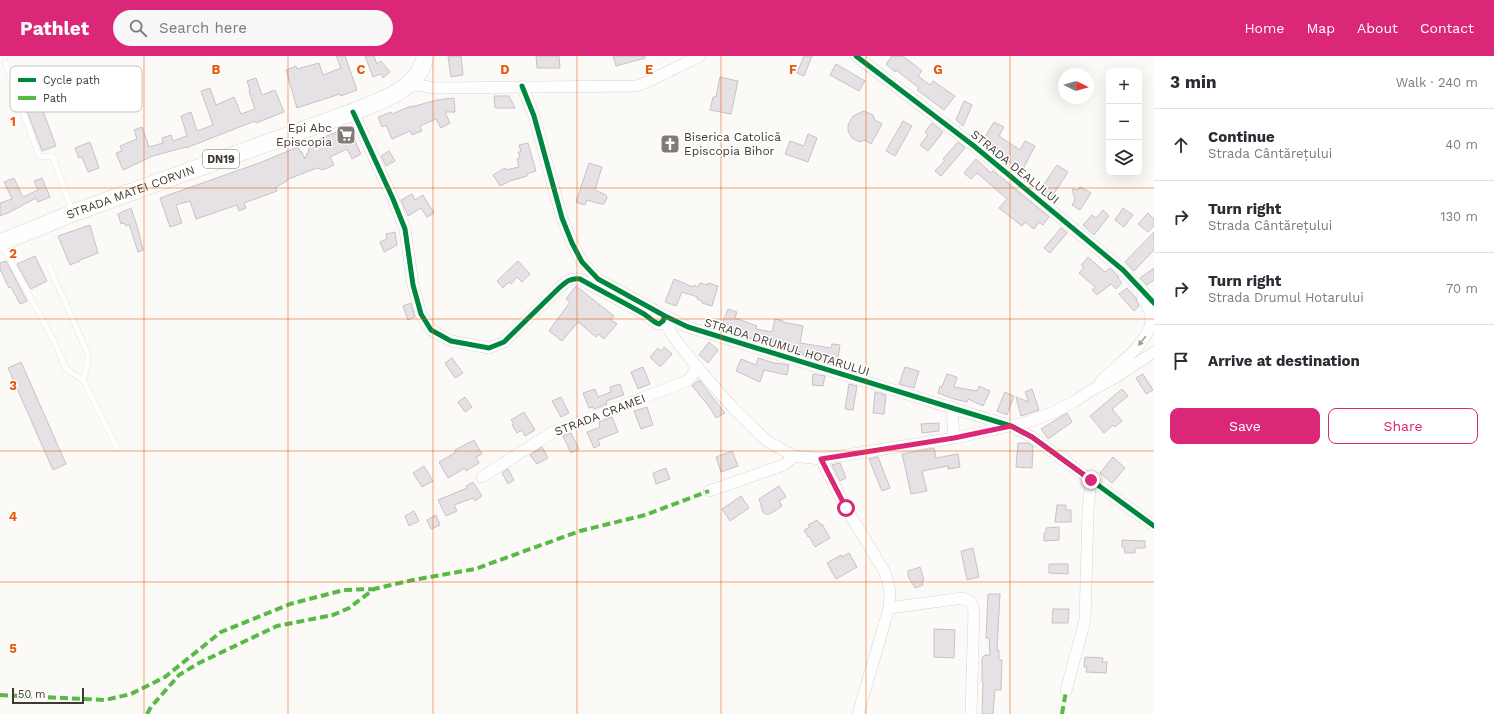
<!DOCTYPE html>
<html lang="en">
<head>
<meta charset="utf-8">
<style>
  :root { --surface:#fff; --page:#f7f7f7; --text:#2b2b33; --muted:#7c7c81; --line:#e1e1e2; --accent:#db2777 }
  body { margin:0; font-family:"Work Sans",sans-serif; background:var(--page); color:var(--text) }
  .controls { position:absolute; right:12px; top:12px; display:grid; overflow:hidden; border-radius:8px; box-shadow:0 4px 16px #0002 }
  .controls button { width:36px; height:36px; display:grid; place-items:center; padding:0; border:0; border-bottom:1px solid var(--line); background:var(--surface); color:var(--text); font:20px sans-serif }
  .compass { position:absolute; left:1058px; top:12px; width:36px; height:36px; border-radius:50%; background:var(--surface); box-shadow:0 4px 16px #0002; rotate:95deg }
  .scale { position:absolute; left:12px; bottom:10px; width:72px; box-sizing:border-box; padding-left:4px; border:2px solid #403a2e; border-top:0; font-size:11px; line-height:14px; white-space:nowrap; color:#403a2e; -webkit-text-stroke:3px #fff; paint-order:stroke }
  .stop { position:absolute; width:12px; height:12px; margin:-9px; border:3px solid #db2777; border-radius:50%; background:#fff }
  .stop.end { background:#db2777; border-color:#fff; box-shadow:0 1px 4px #0008 }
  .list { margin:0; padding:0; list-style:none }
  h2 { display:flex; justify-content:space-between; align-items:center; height:52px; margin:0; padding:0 16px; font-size:17px }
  h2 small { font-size:13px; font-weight:400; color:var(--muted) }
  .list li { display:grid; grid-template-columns:26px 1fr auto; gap:12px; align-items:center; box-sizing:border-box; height:72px; padding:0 16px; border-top:1px solid var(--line) }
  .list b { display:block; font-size:15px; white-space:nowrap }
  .list p { margin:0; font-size:13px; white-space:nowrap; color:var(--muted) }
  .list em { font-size:13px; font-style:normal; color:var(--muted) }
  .actions { display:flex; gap:8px; padding:12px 16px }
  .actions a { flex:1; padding:9px 0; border:1px solid var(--accent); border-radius:8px; text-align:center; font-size:14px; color:var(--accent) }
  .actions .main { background:var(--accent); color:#fff }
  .icon { flex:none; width:22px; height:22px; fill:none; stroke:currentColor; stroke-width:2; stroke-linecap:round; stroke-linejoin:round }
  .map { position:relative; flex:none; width:1154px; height:658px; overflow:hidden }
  header { display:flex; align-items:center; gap:24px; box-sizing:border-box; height:56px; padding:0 20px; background:var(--accent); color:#fff }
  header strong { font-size:19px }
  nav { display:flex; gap:22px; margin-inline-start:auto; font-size:14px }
  .search { width:280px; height:36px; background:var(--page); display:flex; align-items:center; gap:10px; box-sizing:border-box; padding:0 14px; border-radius:22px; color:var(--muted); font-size:15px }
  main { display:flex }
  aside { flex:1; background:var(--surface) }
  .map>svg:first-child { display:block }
  .building { fill:#e5e1e4; stroke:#c6c2c6 }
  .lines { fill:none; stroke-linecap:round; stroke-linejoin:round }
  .service-casing { stroke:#d9d5ce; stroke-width:6 }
  .minor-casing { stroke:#d9d5ce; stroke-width:12 }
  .primary-casing { stroke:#d9d5ce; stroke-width:18 }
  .service { stroke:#fffefe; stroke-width:5.5 }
  .minor { stroke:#fffefe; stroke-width:11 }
  .primary { stroke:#fffefe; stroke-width:17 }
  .quiet { stroke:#58b947; stroke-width:4; stroke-dasharray:8 4; stroke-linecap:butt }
  .cycleway-casing { stroke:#fff; stroke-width:8 }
  .cycleway { stroke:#00873e; stroke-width:5 }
  .oneway { fill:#a09c96 }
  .route { stroke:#db2777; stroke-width:5 }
  .grid { fill:none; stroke:#e8590c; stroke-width:1; stroke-opacity:0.55 }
  .labels { text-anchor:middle; stroke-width:3; stroke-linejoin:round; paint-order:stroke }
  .shield { fill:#fff; stroke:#79756d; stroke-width:1 }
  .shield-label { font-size:11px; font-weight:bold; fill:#403a2e }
  .poi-label { font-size:12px; fill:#403a2e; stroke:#fff; text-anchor:end }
  .street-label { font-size:12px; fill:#403a2e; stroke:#fff }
  .key { fill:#fff; stroke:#c6c4c0; stroke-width:1 }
  .key-label { font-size:11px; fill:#403a2e }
  .grid-label { font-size:13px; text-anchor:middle; font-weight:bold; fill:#e8590c; stroke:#fff; stroke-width:3; stroke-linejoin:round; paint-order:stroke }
</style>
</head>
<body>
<header>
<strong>Pathlet</strong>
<div class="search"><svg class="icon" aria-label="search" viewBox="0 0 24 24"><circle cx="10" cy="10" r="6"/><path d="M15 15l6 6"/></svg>Search here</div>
<nav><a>Home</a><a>Map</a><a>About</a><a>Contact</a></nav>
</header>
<main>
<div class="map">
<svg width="1154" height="658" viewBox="0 0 1154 658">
  <rect width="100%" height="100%" fill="#fcfaf7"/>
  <path class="building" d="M336 0H345L357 34 341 40 340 38 297 52 286 14 296 10 297 13 319 7 323 19 341 12Z
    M365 0H374L377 8 381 5 390 16 383 22 381 18 373 21Z
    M448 0H461L463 19 451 21Z
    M536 0H559L560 12H537Z
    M613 0H645V2L616 10Z
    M804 0H812L804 20 797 17Z
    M892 0H903L922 15 918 20 930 29 933 25 955 40 944 54 917 34 919 32 896 14 895 16 886 8Z
    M836 8 865 25 859 35 830 19Z
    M720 21 738 25 731 58 710 54 713 41H716Z
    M256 22 262 39 275 34 284 56 256 67 255 65 186 92V91L153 100 123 114 116 97 122 95 120 90 137 83 134 74 142 71 149 91 163 87 162 82 171 79 173 85 187 80 181 60 191 56 197 75 213 69 201 35 210 32 216 49 234 41 241 58 255 53 249 35 250 34 247 25Z
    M34 31 56 90 42 95 20 36Z
    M494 40H509L515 52H495Z
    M454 42 455 56H445L450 67 441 72 436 63 420 70 422 75 412 79 410 75 392 83 386 69 382 71 378 61 391 56 392 58 411 50V51L437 44Z
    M964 45 972 49 963 70 956 64Z
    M864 55 873 59 875 64 882 68 871 88 865 84 860 86 852 82 848 75V69L853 60Z
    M903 65 912 70 895 100 886 95Z
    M994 66 1004 71 999 80 1020 94 1025 85 1035 90 1023 113 1006 104 1005 106 994 98 998 93 983 84Z
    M932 67 943 76 928 95 920 89 928 79 925 76Z
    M349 71 361 98 352 103 347 93 330 101 334 109 323 114 317 112 286 124 287 125 276 131 277 135 244 147 246 152 239 155 237 149 196 163 190 145 176 149 182 167 170 171 160 142 259 107 298 91 300 96H302L305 103 312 86Z
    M808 78 817 82 808 106 785 98 790 85 804 90Z
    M90 86 99 112 88 116 82 101 79 102 75 92Z
    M958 86 965 92 941 120 935 115 945 104 943 103Z
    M528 87 536 115 527 118V120L510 125 500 130 493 119 505 112 506 114 519 111 517 103 520 102 518 96H521L519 89Z
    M389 95 395 105 386 110 381 100Z
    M976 103 991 117 993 115 1049 161 1043 169 1039 166 1034 173 1025 166 1022 170 999 152 1007 143 977 117 971 123 964 117Z
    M589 107 602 111 595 134 606 139 607 142 604 148H601L587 144 585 149 576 146Z
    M1057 109 1068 116 1051 142 1040 134Z
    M14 122 23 141 38 134 34 125 42 122 50 141 38 146 36 142 10 156 0 160V147L12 143 4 126Z
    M1080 131 1091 137 1080 154 1072 149 1075 144 1072 133 1078 134Z
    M412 138 415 144 423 139 434 157 427 161 421 152 408 160 401 144Z
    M131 152 138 173 143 194 138 196 129 168 126 170 124 167 121 168 118 158Z
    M1123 152 1133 159 1124 171 1115 164Z
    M1103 154 1109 160 1094 179 1083 169 1092 159 1096 162Z
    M1148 157 1154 163V170L1148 176 1138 168Z
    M90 169 98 197 80 204V205L70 209 58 180Z
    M1061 172 1067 177 1050 197 1044 192Z
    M395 176 397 189 384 196 380 186 387 183 386 178Z
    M1154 176V194L1134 215 1125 206Z
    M35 200 47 225 31 233 17 208Z
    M1088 201 1105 216 1110 212 1119 221 1118 222 1122 227 1116 233 1111 228 1097 239 1092 234 1095 231 1079 217 1084 211 1081 209Z
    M6 205 27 245 20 248 11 231 9 232 0 213V207Z
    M518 205 530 218 522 226 517 221 511 228 509 226 503 232 497 225Z
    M1154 212V224L1147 229 1140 222Z
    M674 223 693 231 694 229 698 231 700 227 708 229V227L718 230 712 250 702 247V245L697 243 698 241 682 236 676 250 665 246Z
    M576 230 614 260 611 264 617 268 604 283 598 278 596 281 578 266 562 285 549 275 570 246 566 243Z
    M1127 232 1136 242 1139 250 1134 255 1119 238Z
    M411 247 415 261 408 264 403 250Z
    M728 253 737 256 735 262 757 270 756 273 772 276 775 263 783 265V266L803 270 800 287 831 292 832 288 840 289 837 309 822 305V302L806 300 801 298V296L778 291 752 283 743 280V278L721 271Z
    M709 286 718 294 708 307 699 299Z
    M664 291 672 298 660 311 650 301 658 292 661 295Z
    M452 302 463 317 455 322 445 307Z
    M758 302 777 308V307L789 309 787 319 764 314 760 326 736 315 741 303 756 309Z
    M21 306 66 408 53 414 8 312Z
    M643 311 650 328 638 333 631 316Z
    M905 311 919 315 914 332 899 328Z
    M813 318 825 320 823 330 812 329Z
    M947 318 957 321 954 331 977 335 979 330 990 335 983 350 968 343 967 346 954 343 938 337 940 330 942 331Z
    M1143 318 1153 334 1146 338 1136 322Z
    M699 324 725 357 716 362 708 349 692 330Z
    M620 328 624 339 606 345 607 348 594 353 593 351 589 352 583 337 595 333 598 341 611 336 610 331Z
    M849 328 857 330 853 354 845 353Z
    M1032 333 1039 354 1021 360 1016 341 1029 346 1025 336Z
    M1122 333 1128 340 1112 353 1122 365 1115 371 1113 369 1104 377 1090 360Z
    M875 336 886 339 884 358 873 357Z
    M1005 336 1014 340 1007 359 997 355Z
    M465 341 472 351 465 356 458 346Z
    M561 341 569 357 561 361 552 345Z
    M647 351 653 369 641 373 634 355Z
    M524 356 535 374 525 380 522 374 517 377 512 369 514 368 511 364Z
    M1067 357 1072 366 1048 383 1041 373Z
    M612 361 618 376 598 384 600 389 594 392 587 376 600 371 599 366Z
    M939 367V375L922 377 921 368Z
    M571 377 579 393 571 397 563 380Z
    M474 384 482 398 476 401 479 407 466 415 465 412 448 422 439 406 456 396 455 394Z
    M1018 387H1028L1033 390 1032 412 1016 411Z
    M542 391 548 402 537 408 530 399Z
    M934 392 936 402 958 398 960 411 948 413V410L922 415 927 435 911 438 902 398Z
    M732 395 738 410 721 416 716 401Z
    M878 401 890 432 882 435 869 403Z
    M1113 401 1125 412 1112 427 1100 417Z
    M840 407 846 422 840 425 832 409Z
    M424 410 433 425 422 431 413 417Z
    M666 412 670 423 656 428 653 417Z
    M508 413 514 424 508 428 502 417Z
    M473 426 482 440 475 445 473 442 454 449 457 455 446 460 438 444 467 432 466 430Z
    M779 430 786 441 779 445 782 450 770 458H765L763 456 759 443Z
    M741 440 749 452 730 465 722 453Z
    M1057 449H1066V454H1071V466H1055Z
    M414 455 419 465 409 470 405 460Z
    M436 459 440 469 431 473 427 464Z
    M817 464 820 468H822L830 482 815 491 809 480 808 481 804 474 810 471 808 469Z
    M1059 471V484L1044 485V477H1046V472Z
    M1122 484 1145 485V492H1135V497H1125L1124 491H1122Z
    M973 492 979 521 967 524 961 495Z
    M849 497 857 511 836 523 827 507 841 499 842 501Z
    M1049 508H1068V518L1049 517Z
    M920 511 924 524 922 525 923 529 915 532 908 520V515Z
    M988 538H1000L997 594H999V604H1002L1001 634H995L993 658H982L983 626H982V602L985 599H990L989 582H986Z
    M1053 553H1069L1068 567H1052Z
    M934 573 955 574 954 602 934 601Z
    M1085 601 1103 602 1102 606H1107L1106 617 1086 616 1087 611H1084Z"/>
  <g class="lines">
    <defs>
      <path id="service" d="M5 6 39 100 53 101 72 155
        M2 189 55 287 66 313 83 324 117 392
        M49 210 88 298V307L83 324"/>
      <path id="minor" d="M856 0 974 90 1123 214 1154 247
        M408 28 436 32 637 30 651 24 700 0
        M522 30 534 60 562 162 572 187 582 206 598 223 665 260 688 271 1011 370 1032 381 1154 470
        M353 56 393 143 405 173 413 229 421 258 431 274 451 285 489 292 504 286 559 232C566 226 570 222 580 223 601 235 623 246 644 258 649 261 653 266 659 268L663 265 665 260
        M665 260 667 269 672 279 698 312 733 352 767 385 794 400 821 403 954 382 1028 366 1052 357 1075 345 1092 334 1116 321 1154 296
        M1101 325C1116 310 1148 288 1151 266 1152 258 1148 250 1143 243L1144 239
        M952 351 954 382
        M821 403 846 452 883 513 888 525 890 538 889 552 858 658
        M482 421 553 376 687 325 698 312
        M709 435 784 409 794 400
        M889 552 963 542 971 546 974 554 971 658
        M1066 635 1085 564 1088 455 1091 424"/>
      <g id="primary">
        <path id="s1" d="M0 187 73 157 353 56C376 46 406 38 420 15 422 10 424 5 426 0"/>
      </g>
    </defs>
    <use href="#service" class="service-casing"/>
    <use href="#minor" class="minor-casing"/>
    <use href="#primary" class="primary-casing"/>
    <use href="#service" class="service"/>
    <use href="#minor" class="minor"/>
    <use href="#primary" class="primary"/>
    <path class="quiet" d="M0 639 105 644 131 638 165 621 221 576 290 548 344 534 374 533
      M147 658 151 651 179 619 199 607 277 570 333 559 349 552 374 533 413 524 475 513 580 475 645 459 709 435
      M1062 658 1066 635"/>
    <defs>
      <path id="cycleway" d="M856 0 974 90 1123 214 1154 247
        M522 30 534 60 562 162 572 187 582 206 598 223 665 260 688 271 1011 370 1032 381 1154 470
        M353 56 393 143 405 173 413 229 421 258 431 274 451 285 489 292 504 286 559 232C566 226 570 222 580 223 601 235 623 246 644 258 649 261 653 266 659 268L663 265 665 260"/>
    </defs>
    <use href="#cycleway" class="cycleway-casing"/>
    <use href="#cycleway" class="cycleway"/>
  </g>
  <defs><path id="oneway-solid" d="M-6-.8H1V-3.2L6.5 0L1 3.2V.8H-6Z"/></defs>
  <use class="oneway" href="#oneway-solid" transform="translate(1142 285) rotate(129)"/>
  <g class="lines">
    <path class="route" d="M846 452 821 403 954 382 1011 370 1032 381 1091 424"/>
  </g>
  <path class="grid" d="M144 0V658M288 0V658M433 0V658M577 0V658M721 0V658M866 0V658M1010 0V658M0 132H1154M0 263H1154M0 395H1154M0 526H1154"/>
  <defs>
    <symbol id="supermarket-square" viewBox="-11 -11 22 22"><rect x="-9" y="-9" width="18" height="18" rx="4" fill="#827d74" stroke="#fff"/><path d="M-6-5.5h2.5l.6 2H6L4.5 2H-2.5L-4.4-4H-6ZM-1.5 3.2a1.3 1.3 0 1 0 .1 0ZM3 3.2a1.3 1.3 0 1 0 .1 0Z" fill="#fff"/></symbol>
    <symbol id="church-square" viewBox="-11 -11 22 22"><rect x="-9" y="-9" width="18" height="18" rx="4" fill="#827d74" stroke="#fff"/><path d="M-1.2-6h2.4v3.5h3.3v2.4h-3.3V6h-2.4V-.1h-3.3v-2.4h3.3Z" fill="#fff"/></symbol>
  </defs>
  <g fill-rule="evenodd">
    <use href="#supermarket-square" x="335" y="68" width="22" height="22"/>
    <use href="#church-square" x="659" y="77" width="22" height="22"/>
  </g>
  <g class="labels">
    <rect class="shield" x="203" y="94" width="36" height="18" rx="3"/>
    <g class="shield-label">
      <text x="221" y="107">DN19</text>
    </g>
    <g class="poi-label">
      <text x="332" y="76">Epi Abc<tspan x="332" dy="14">Episcopia</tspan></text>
      <text x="684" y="85" text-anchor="start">Biserica Catolică<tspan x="684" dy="14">Episcopia Bihor</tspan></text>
    </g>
    <g class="street-label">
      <text transform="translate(1015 111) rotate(39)" y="4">STRADA DEALULUI</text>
      <text dy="4" stroke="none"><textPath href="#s1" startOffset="140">STRADA MATEI CORVIN</textPath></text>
      <text transform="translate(787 291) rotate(17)" y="4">STRADA DRUMUL HOTARULUI</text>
      <text transform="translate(600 359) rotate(-21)" y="4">STRADA CRAMEI</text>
    </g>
  </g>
  <rect x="10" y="10" width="132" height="46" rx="6" class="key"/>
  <rect x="18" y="22" width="18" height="4" fill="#00873e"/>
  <rect x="18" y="40" width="18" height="4" fill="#58b947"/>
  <g class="key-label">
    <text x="43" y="28">Cycle path</text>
    <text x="43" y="46">Path</text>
  </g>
  <g class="grid-label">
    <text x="216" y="18">B</text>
    <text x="361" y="18">C</text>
    <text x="505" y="18">D</text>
    <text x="649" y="18">E</text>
    <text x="793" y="18">F</text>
    <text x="938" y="18">G</text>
    <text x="13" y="70">1</text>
    <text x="13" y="202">2</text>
    <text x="13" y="334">3</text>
    <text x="13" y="465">4</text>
    <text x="13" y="597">5</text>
  </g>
</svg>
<div class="controls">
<button>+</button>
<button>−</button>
<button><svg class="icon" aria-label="layers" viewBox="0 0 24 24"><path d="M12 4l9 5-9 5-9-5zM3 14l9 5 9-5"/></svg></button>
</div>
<svg class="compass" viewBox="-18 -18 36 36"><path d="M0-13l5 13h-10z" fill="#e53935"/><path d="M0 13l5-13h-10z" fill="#7c7c81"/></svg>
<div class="scale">50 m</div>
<div class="stop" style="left:846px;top:452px"></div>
<div class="stop end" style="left:1091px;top:424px"></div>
</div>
<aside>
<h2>3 min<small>Walk · 240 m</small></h2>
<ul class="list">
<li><svg class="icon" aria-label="ahead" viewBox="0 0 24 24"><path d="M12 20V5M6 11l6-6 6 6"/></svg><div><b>Continue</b><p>Strada Cântărețului</p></div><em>40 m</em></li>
<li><svg class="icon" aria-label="right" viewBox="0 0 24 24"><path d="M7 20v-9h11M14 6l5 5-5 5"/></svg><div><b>Turn right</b><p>Strada Cântărețului</p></div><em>130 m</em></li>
<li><svg class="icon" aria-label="right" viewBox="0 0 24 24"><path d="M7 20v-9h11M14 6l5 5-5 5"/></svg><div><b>Turn right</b><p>Strada Drumul Hotarului</p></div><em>70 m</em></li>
<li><svg class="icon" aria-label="arrive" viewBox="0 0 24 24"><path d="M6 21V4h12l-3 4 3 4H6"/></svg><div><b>Arrive at destination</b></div></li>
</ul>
<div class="actions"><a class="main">Save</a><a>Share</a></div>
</aside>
</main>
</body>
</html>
